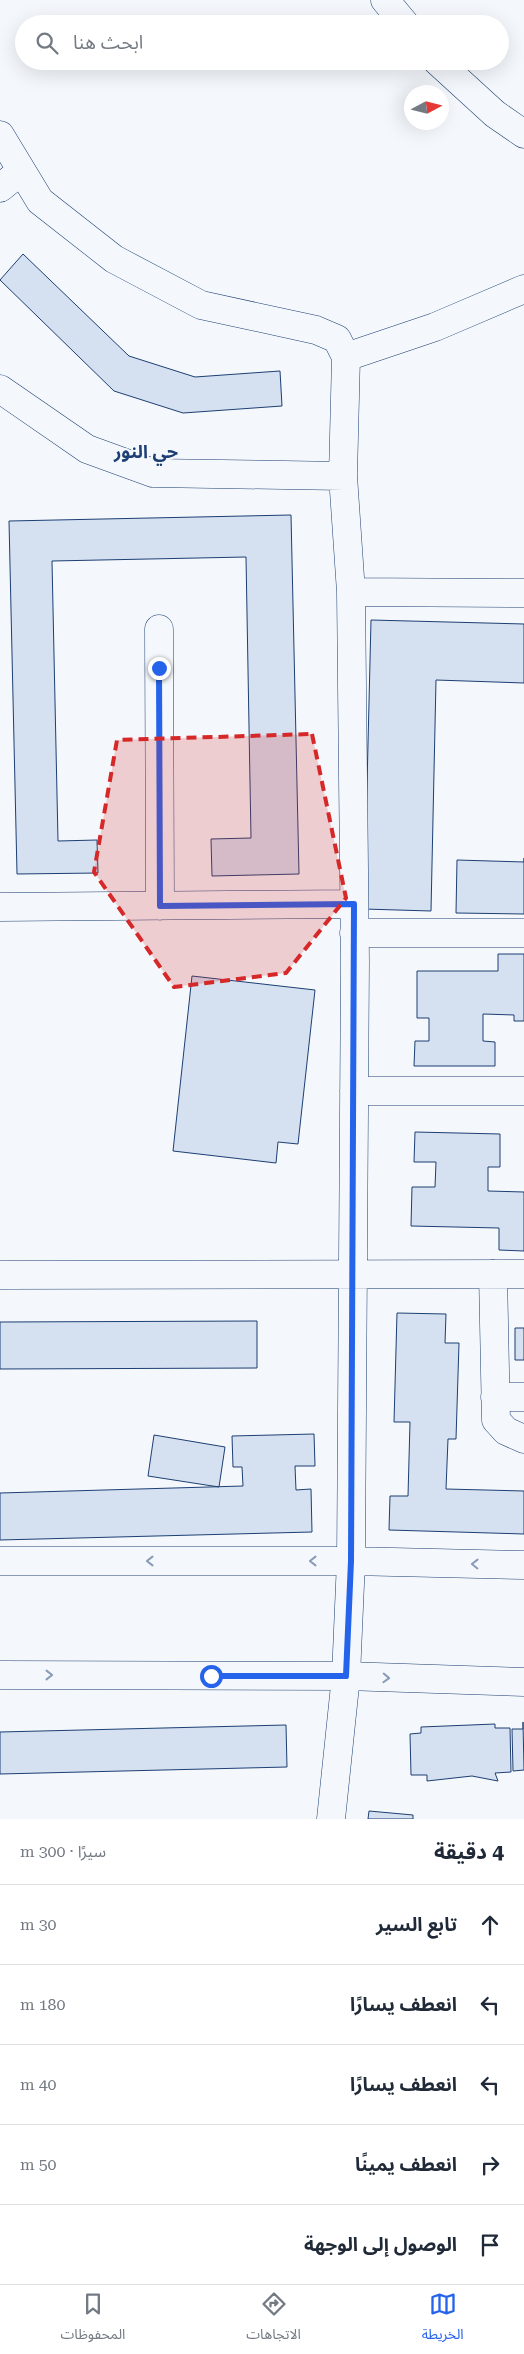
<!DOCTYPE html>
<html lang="ar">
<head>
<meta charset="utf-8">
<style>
  :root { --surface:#fff; --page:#f2f2f3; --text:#1f2937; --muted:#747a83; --line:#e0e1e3; --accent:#2563eb }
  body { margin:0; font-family:"Roboto Serif","Noto Sans Arabic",serif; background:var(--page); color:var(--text); direction:rtl }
  .compass { position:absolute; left:404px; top:85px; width:45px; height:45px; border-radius:50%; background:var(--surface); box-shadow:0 5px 20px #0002; rotate:83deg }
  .stop { position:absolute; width:15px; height:15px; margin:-11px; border:4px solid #2563eb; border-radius:50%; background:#fff }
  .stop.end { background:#2563eb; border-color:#fff; box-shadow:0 1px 5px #0008 }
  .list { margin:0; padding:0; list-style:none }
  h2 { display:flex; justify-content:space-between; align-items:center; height:65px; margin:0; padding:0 20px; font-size:21px }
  h2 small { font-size:16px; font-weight:400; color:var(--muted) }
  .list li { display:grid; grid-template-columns:32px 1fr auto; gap:15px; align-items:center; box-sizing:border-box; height:80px; padding:0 20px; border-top:1px solid var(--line) }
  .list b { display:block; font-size:19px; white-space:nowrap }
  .list em { font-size:16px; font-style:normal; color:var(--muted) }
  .icon { flex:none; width:28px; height:28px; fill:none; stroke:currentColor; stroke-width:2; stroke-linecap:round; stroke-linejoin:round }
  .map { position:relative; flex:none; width:524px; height:1819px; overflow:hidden; direction:ltr }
  .search { position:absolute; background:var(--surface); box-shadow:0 5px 20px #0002; left:15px; right:15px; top:15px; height:55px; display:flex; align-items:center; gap:12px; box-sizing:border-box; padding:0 18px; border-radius:28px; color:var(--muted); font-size:19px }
  .sheet { height:465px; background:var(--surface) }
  nav { display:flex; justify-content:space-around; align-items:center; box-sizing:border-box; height:70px; border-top:1px solid var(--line); background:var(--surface); font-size:14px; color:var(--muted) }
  nav a { display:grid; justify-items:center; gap:2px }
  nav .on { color:var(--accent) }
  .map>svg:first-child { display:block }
  .building { fill:#d5e0f0; stroke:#1d3f73 }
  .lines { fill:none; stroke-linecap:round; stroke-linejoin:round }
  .minor-casing { stroke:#1d3f73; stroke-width:29 }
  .minor { stroke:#f4f7fb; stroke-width:28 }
  .oneway { stroke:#889bb7 }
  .route { stroke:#2563eb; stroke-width:6 }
  .marked { fill:#d62828; fill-opacity:0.2; stroke:#d62828; stroke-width:4; stroke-dasharray:10 6; stroke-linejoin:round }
  .labels { text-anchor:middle; stroke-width:4; stroke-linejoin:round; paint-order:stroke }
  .district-label { font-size:18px; font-weight:bold; fill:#1d3f73; stroke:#f4f7fb }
</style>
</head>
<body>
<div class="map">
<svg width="524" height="1819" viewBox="0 0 524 1819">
  <rect width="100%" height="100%" fill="#f4f7fb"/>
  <path class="building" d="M23 254 129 356 195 377 280 371 282 406 183 413 114 391 0 280Z
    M291 515 299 874 212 876 211 839 251 838 246 557 52 561 58 841 97 840 98 873 17 874 9 521Z
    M371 620 524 624V683L436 680 431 911 364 909Z
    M524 858V914L456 913 457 860 524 862Z
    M498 954H524V1021H514V1015L483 1014V1041L495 1042V1066H414L415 1041H429V1018H417V971H498Z
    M192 976 315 990 298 1144 278 1142 276 1163 173 1151Z
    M415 1132 500 1134V1167H488V1191L524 1192V1251L499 1250V1228L411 1226 412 1187H435L436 1162H414Z
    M397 1313 446 1314 445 1343H459L456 1439H448L446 1489 524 1491V1534L389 1530 390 1496H408L410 1422H394Z
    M257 1321V1368L0 1369V1322Z
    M515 1328H524V1360H515Z
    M314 1434 315 1466H295L296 1490 311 1489 312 1532 0 1540V1493L243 1486 242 1467H233L232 1436Z
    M154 1435 225 1447 219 1487 148 1476Z
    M523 1722 524 1770 513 1771 512 1729H523Z
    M495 1724V1728H510L511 1772 495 1773 498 1781 472 1776 427 1781V1775H411L410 1734 421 1733V1727Z
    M286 1725 287 1767 0 1774V1732Z
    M369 1811 413 1815V1819H368Z"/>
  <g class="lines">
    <defs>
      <path id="minor" d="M385 0 405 24
        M437 61 495 114 524 134
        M0 135 40 201 114 259 201 305 316 330 337 339 346 357 343 476 351 592 355 962 351 1561 346 1676 331 1819
        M0 188 21 171
        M346 357 435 327 524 289
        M0 389 87 449 153 473 343 476
        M351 592 524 593
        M159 629 160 906
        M0 907 354 904
        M354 933H524
        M354 1091H524
        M493 1274 496 1420 506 1431 524 1439
        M0 1275 524 1274
        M495 1397H524
        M0 1561H351L524 1565
        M0 1675 346 1676 524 1682"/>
    </defs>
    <use href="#minor" class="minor-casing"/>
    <use href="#minor" class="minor"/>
  </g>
  <defs><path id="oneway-chevron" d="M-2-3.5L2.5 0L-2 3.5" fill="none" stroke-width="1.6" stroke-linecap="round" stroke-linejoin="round" transform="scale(1.25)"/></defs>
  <g class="oneway">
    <use href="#oneway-chevron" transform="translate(150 1561) rotate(-180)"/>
    <use href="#oneway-chevron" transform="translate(313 1561) rotate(-180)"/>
    <use href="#oneway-chevron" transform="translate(475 1564) rotate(-179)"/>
    <use href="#oneway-chevron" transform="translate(49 1675)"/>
    <use href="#oneway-chevron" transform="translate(386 1678) rotate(2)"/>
  </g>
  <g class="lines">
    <path class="route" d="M159 668 160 906 354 904 351 1561 346 1676H211"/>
  </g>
  <path class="marked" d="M312 734 346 898 286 973 174 987 94 872 117 740Z"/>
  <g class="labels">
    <g class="district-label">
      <text x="146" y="458">حي النور</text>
    </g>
  </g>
</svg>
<svg class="compass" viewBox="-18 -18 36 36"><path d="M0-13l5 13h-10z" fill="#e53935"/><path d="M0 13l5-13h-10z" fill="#747a83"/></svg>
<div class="stop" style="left:211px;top:1676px"></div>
<div class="stop end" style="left:159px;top:668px"></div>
<div class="search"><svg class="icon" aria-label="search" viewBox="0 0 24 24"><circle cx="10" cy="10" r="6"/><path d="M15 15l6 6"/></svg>ابحث هنا</div>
</div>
<section class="sheet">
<h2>4 دقيقة<small>سيرًا · 300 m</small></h2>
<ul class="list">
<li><svg class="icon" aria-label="ahead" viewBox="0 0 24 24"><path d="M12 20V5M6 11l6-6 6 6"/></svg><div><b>تابع السير</b></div><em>30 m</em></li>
<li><svg class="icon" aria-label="left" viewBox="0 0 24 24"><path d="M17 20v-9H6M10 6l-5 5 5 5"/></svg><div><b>انعطف يسارًا</b></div><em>180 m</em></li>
<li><svg class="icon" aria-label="left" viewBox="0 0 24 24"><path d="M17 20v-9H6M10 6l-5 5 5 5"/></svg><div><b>انعطف يسارًا</b></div><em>40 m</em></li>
<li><svg class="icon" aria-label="right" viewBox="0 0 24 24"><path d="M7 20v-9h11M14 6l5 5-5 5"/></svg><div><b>انعطف يمينًا</b></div><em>50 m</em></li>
<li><svg class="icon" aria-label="arrive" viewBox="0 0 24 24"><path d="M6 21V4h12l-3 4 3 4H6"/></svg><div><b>الوصول إلى الوجهة</b></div></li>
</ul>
</section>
<nav>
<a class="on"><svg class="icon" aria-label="map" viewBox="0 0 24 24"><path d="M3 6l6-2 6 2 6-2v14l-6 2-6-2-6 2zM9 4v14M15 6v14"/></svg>الخريطة</a>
<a><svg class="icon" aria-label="directions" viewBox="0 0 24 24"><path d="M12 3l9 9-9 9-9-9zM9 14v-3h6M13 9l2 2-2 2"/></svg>الاتجاهات</a>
<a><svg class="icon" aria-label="saved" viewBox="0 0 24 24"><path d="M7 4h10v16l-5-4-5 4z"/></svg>المحفوظات</a>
</nav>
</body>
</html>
